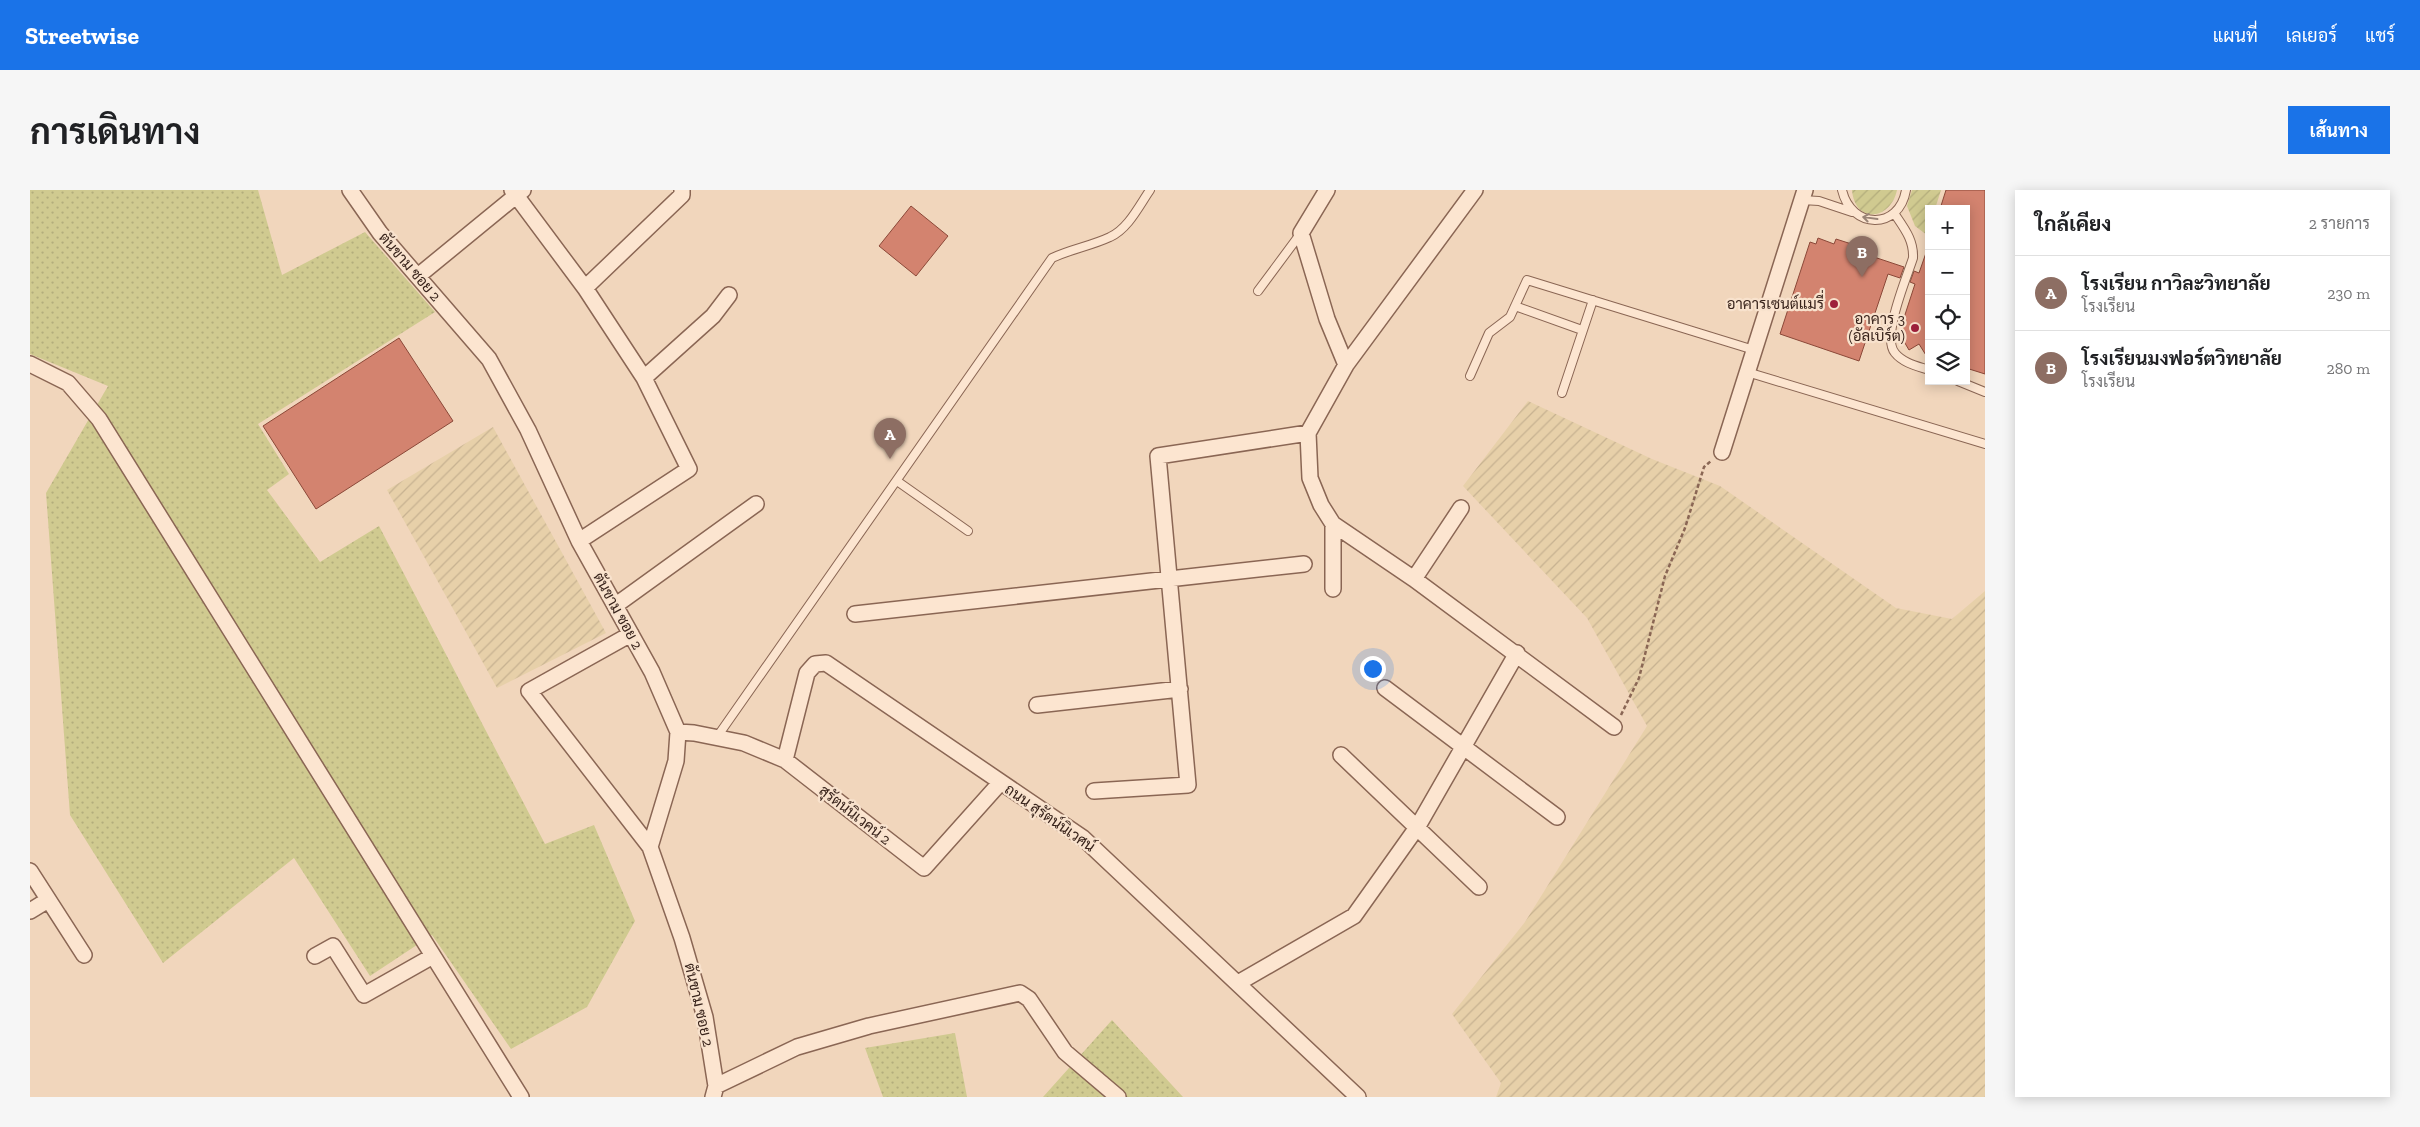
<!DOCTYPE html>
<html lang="th">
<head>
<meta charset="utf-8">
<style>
  :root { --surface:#fff; --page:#f6f6f6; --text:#202124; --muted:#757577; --line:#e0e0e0; --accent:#1a73e8 }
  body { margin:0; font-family:"Zilla Slab",Sarabun,serif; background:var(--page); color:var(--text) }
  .controls { position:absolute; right:15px; top:15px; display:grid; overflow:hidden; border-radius:0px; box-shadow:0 2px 12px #0003 }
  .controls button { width:45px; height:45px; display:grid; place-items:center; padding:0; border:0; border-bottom:1px solid var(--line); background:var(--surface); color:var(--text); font:25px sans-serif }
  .you { position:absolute; left:1342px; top:478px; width:18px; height:18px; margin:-12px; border:4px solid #fff; border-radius:50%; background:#1a73e8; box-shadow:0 0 0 8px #1a73e833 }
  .badge { display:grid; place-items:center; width:32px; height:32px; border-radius:50%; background:var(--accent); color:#fff; font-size:16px; font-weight:700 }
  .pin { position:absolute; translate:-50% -41px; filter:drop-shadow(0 1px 2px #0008) }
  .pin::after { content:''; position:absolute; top:26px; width:18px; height:15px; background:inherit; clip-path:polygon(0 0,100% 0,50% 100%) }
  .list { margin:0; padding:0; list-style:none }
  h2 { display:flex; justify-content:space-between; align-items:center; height:65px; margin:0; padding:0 20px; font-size:21px }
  h2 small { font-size:16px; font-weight:400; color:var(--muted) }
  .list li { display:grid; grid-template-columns:32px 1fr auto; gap:15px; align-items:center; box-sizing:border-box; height:75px; padding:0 20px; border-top:1px solid var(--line) }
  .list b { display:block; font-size:19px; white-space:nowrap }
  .list p { margin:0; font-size:16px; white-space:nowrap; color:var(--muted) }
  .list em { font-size:16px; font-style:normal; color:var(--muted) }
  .icon { flex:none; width:28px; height:28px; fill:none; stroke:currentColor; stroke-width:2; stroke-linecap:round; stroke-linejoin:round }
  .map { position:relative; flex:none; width:1955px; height:907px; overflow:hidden; border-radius:0px }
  header { display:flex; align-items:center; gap:30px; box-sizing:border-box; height:70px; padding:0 25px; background:var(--accent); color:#fff }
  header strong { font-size:24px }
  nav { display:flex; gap:28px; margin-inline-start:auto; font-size:18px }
  .intro { display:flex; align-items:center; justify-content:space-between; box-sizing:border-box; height:120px; padding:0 30px }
  h1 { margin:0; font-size:35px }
  .button { padding:12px 22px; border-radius:0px; background:var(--accent); color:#fff; font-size:18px; font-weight:700 }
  main { display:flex; gap:30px; padding:0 30px }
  aside { flex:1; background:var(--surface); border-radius:0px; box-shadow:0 2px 12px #0003 }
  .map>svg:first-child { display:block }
  .farmland { fill:url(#farmland-furrows) }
  .grass { fill:url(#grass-dots) }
  .garden { fill:url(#garden-furrows) }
  .building { fill:#d3836f; stroke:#8b4838 }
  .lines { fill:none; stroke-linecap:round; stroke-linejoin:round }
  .service-casing { stroke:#8a6654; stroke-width:10 }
  .minor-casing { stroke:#8a6654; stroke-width:18 }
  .path { stroke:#8a6654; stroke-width:2.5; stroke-dasharray:4 2.5; stroke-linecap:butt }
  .service { stroke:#fce5d0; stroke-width:8 }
  .minor { stroke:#fce5d0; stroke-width:15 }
  .oneway { stroke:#9a8476 }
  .poi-dot { fill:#9e203b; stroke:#f8e2cd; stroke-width:2 }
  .labels { text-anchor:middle; stroke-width:4.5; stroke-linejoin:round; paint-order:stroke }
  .street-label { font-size:15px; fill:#38231b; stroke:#f8e2cd }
  .poi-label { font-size:15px; fill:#38231b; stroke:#f8e2cd; text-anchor:end }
</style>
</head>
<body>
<header>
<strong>Streetwise</strong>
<nav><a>แผนที่</a><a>เลเยอร์</a><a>แชร์</a></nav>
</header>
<div class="intro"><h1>การเดินทาง</h1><a class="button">เส้นทาง</a></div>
<main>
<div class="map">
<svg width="1955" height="907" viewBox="0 0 1955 907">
  <defs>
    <pattern id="farmland-furrows" width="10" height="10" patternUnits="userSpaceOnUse" patternTransform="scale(1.25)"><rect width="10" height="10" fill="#e7d0a9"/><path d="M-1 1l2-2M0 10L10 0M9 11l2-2" fill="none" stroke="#c7b291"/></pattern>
    <pattern id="grass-dots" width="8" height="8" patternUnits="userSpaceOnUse" patternTransform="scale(1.25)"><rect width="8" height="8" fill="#d0ca90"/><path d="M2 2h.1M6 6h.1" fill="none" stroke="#b3ad7c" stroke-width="1.8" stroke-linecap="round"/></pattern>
    <pattern id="garden-furrows" width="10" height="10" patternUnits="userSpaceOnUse" patternTransform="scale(1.25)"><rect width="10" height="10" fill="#d0ca90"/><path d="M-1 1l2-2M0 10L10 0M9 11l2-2" fill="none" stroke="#b3ad7c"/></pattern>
  </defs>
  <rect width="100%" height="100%" fill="#f1d6bc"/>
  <path class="farmland" d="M1498 211 1622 269 1690 296 1866 418 1922 429 1955 401V907H1466L1471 893 1422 824 1495 732 1617 536 1557 428 1433 296Z
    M463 237 576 443 467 498 357 300Z"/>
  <path class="grass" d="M0 0H228L252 85 335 42 405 122 228 234 259 284 237 300 290 372 349 336 515 654 564 635 605 731 557 817 481 859 402 745 340 786 264 668 133 773 40 625 16 303 78 196 0 164Z
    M1082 830 1153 907H1013Z
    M925 843 937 907H853L835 858Z"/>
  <path class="garden" d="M1822 0H1867C1861 30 1825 35 1822 0Z
    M1882 0H1911L1905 19H1899L1897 45 1885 36 1877 16Z"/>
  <path class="building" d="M1916 0H1955V184L1936 178V19H1910Z
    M881 16 918 46 886 86 849 56Z
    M1788 48 1804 54 1806 49 1837 59 1835 64 1874 77 1870 88 1858 84 1829 171 1750 144 1780 52 1786 54Z
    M1897 60 1899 61V170L1889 154 1879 160 1869 143 1885 94 1880 92 1884 81 1889 83Z
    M369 148 423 231 286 319 233 236Z"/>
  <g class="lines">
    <defs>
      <path id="service" d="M1812 0C1821 39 1869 41 1876 0
        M1772 10 1789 11 1822 22
        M1864 23C1874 38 1884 50 1883 68 1877 87 1851 147 1865 163 1873 173 1887 176 1899 180
        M1228 101 1271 43
        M1485 116 1552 140
        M1717 182 1955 254
        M1440 186 1459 143 1480 127 1497 90 1724 160
        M1928 191 1955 202
        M1532 203 1563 110
        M867 291 938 341
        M687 547 1022 68C1041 59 1061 56 1080 47 1098 39 1109 16 1120 0"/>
      <path id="minor" d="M320 0 350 43 459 169 498 240 549 351 622 482 648 542 646 571 620 657 652 748 675 827 686 896 683 907
        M482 0 555 98 614 188 659 279 549 351
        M1297 0 1271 43 1297 129 1316 175 1278 243 1280 288 1291 315 1303 334 1384 389 1584 537
        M388 86 493 0
        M555 98 652 5V0
        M0 174 38 193 69 229 491 907
        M1316 175 1445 0
        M614 188 683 126 699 105
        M1692 262 1775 0
        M1303 334V399
        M1384 389 1431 318
        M586 415 726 314
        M825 424 1274 374
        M601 444 499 501 620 657
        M1355 498 1527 627
        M1007 515 1150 499
        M648 542 664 543 714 553 755 570 894 678 970 593
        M1311 565 1449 697
        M755 570 777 483 785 474 796 473 1053 648 1328 907
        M1064 601 1158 595 1128 266 1278 243
        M0 681 54 765
        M0 721 18 710
        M285 766 303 756 334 805 403 766
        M1208 793 1324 726 1388 636 1487 463
        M686 896 767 857 839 836 990 803 999 809 1035 862 1088 907"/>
    </defs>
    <use href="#service" class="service-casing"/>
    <use href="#minor" class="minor-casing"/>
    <path class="path" d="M1591 525 1609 488 1635 386 1655 338 1674 277 1681 271"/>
    <use href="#service" class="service"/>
    <use href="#minor" class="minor"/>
  </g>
  <defs><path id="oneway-shaft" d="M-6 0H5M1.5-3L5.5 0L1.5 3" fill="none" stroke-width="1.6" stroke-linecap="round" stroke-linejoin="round" transform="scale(1.25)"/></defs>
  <use class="oneway" href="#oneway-shaft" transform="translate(1840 28) rotate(-172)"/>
  <g class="poi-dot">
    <circle cx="1804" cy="114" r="5"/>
    <circle cx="1885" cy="138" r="5"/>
  </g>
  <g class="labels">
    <g class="street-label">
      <text transform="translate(380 77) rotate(49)" y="5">ตันขาม ซอย 2</text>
      <text transform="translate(588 421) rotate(61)" y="5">ตันขาม ซอย 2</text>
      <text transform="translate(825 625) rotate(38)" y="5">สุรัตน์นิเวคน์ 2</text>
      <text transform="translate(1020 628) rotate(35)" y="5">ถนน สุรัตน์นิเวศน์</text>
      <text transform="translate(669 815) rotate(77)" y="5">ตันขาม ซอย 2</text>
    </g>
    <g class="poi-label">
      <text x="1794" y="119">อาคารเซนต์แมรี่</text>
      <text x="1875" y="134">อาคาร 3<tspan x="1875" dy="17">(อัลเบิร์ต)</tspan></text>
    </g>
  </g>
</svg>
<div class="controls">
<button>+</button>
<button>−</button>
<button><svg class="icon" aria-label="locate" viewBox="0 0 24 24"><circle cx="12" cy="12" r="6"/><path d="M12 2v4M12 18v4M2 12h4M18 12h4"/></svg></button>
<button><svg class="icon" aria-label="layers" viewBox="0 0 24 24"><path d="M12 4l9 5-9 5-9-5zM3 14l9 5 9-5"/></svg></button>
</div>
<div class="you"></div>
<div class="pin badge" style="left:860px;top:269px;background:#8d6e63">A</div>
<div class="pin badge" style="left:1832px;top:87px;background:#8d6e63">B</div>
</div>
<aside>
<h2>ใกล้เคียง<small>2 รายการ</small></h2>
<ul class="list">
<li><span class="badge" style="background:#8d6e63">A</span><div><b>โรงเรียน กาวิละวิทยาลัย</b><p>โรงเรียน</p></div><em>230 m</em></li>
<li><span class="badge" style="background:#8d6e63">B</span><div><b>โรงเรียนมงฟอร์ตวิทยาลัย</b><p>โรงเรียน</p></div><em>280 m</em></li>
</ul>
</aside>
</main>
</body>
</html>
